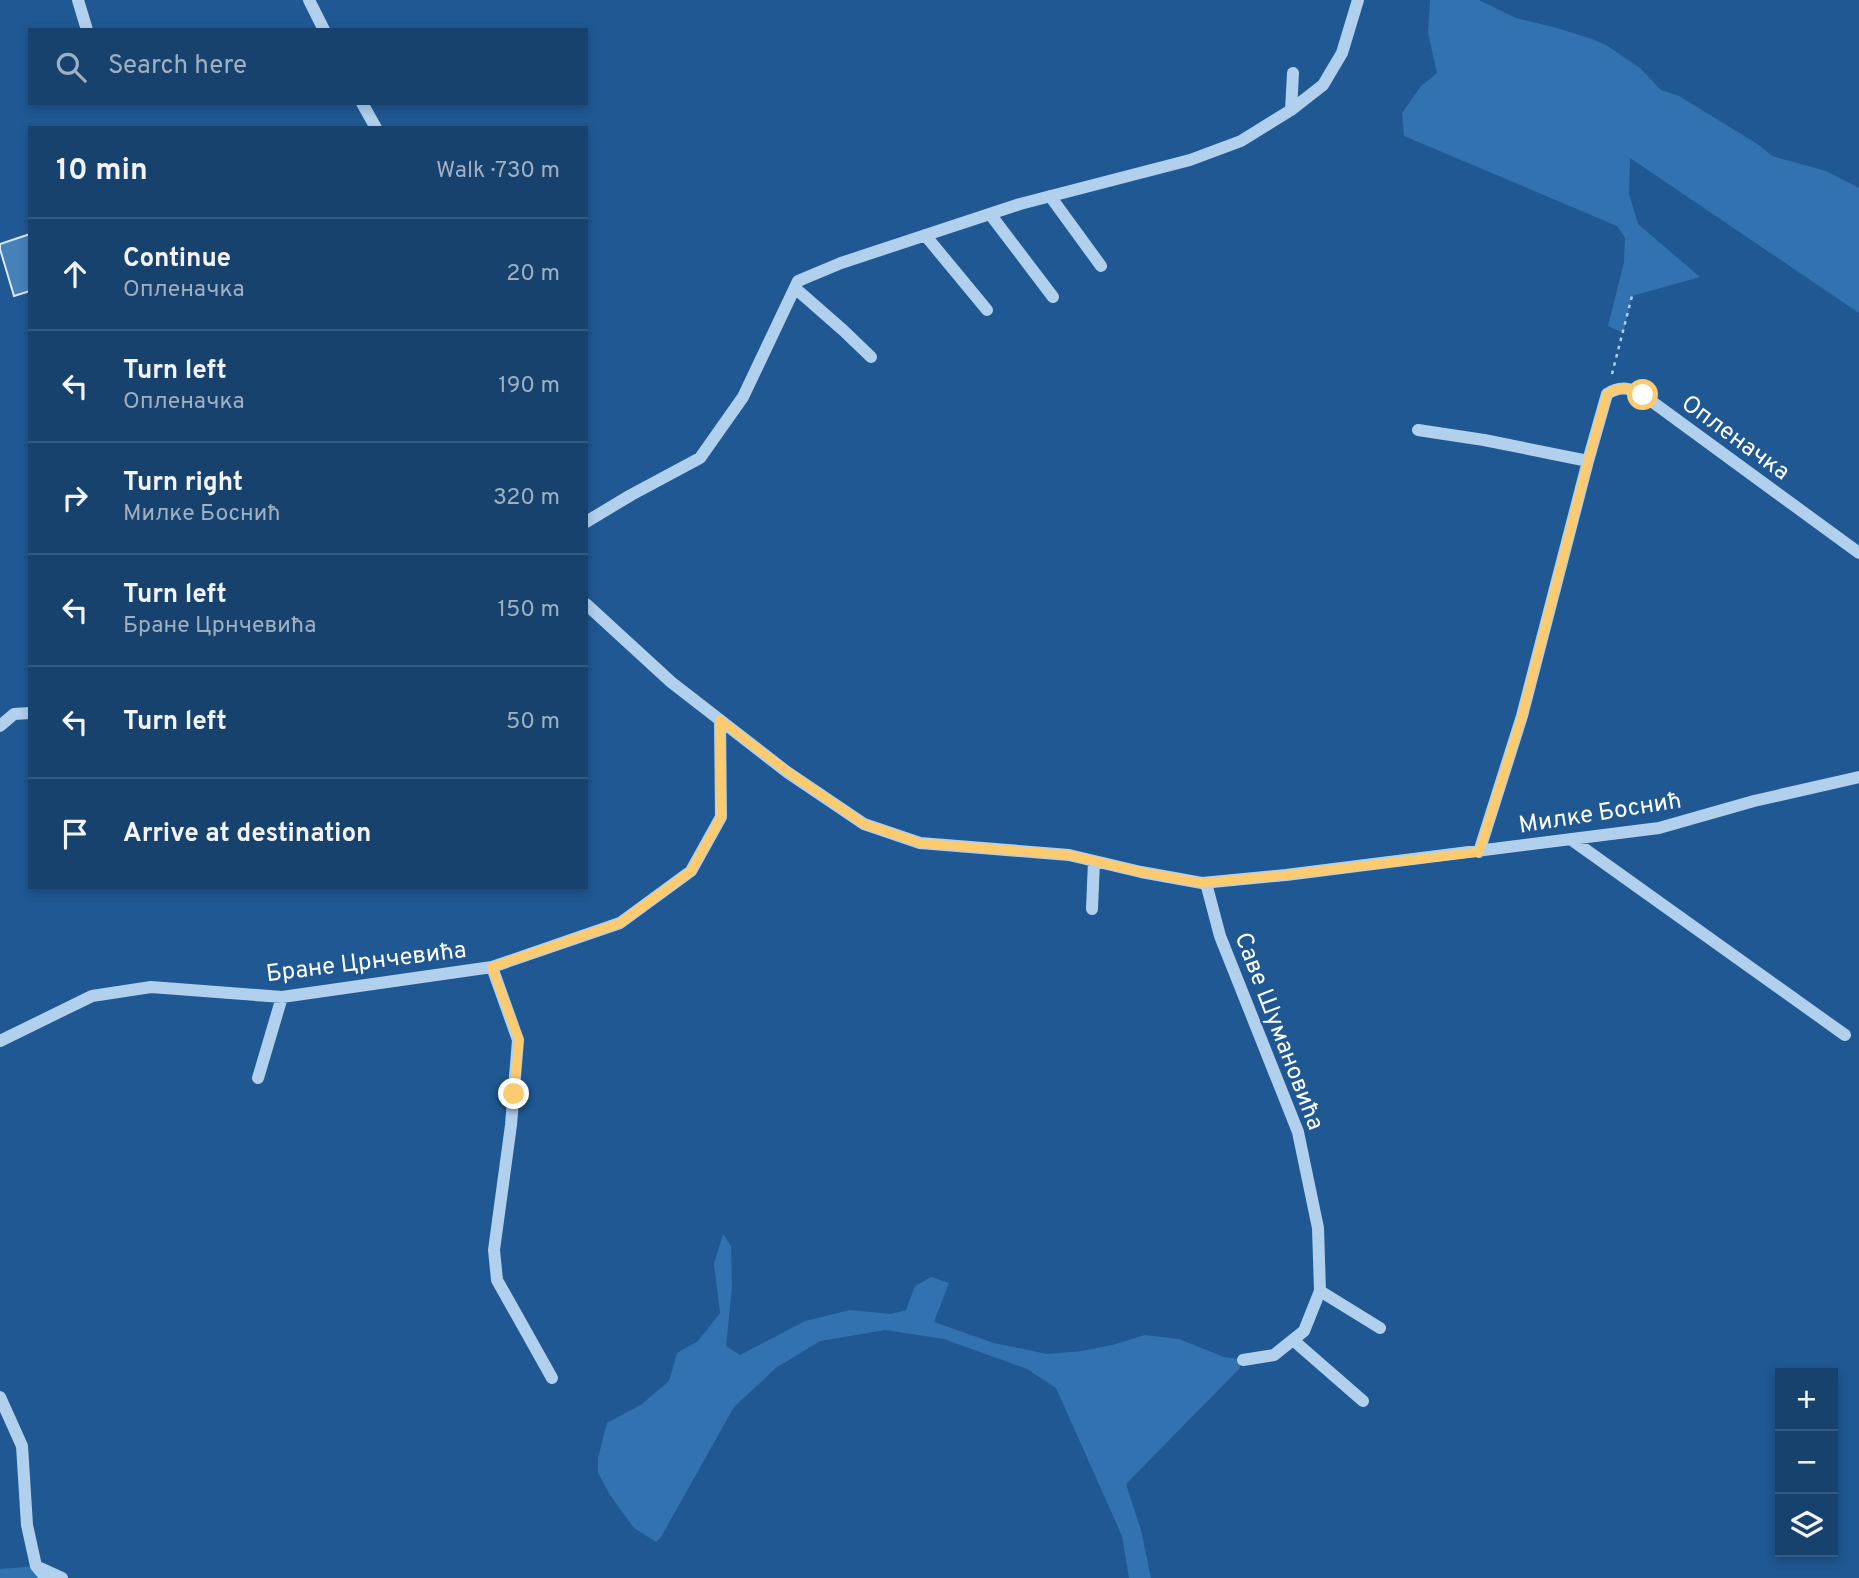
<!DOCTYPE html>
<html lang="en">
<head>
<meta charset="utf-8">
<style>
  :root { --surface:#17426e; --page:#244d76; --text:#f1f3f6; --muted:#9eb0c2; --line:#365b81 }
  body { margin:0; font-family:Overpass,sans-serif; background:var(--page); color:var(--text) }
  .controls { position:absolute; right:21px; bottom:21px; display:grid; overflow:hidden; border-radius:0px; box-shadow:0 4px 10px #0003 }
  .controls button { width:63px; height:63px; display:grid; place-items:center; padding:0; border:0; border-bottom:2px solid var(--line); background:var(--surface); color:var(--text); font:35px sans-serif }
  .stop { position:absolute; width:21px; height:21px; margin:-16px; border:5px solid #fccb70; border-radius:50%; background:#fff }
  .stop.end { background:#fccb70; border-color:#fff; box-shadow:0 2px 7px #0008 }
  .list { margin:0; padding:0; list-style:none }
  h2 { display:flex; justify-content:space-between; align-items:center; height:91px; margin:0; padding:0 28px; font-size:30px }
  h2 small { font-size:23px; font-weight:400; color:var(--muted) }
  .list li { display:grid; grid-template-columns:46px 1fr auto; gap:21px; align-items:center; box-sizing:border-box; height:112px; padding:0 28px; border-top:2px solid var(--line) }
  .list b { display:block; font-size:26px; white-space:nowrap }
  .list p { margin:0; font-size:23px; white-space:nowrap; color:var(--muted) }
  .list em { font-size:23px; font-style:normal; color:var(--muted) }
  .icon { flex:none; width:38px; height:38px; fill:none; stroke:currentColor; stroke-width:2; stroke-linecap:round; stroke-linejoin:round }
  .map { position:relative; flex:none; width:1859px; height:1578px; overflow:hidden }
  .search { position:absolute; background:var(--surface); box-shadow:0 4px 10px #0003; left:28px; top:28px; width:560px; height:77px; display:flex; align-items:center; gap:18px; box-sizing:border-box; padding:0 24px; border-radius:0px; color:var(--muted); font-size:26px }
  .panel { position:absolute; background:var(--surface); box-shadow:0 4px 10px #0003; left:28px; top:126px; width:560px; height:763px; border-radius:0px }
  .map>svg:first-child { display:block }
  .green { fill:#3272b0 }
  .building { fill:#4781b9; stroke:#d6e8fa; stroke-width:2 }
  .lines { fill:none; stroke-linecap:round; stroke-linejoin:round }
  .path { stroke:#b0d0ee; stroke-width:2.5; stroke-dasharray:3.5 5; stroke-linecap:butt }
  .minor { stroke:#b0d0ee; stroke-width:12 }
  .route { stroke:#fccb70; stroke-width:9 }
  .labels { text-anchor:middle; stroke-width:5; stroke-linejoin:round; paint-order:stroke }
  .street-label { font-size:24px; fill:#fff; stroke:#1f5892 }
</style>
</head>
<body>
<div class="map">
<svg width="1859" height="1578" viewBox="0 0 1859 1578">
  <rect width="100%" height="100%" fill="#1f5892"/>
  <path class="green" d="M1430 0H1479L1516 18 1557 28 1592 39 1606 45 1640 68 1661 90 1679 96 1759 145 1772 156 1826 171 1859 188V313L1630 158 1629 194 1638 224 1700 277 1632 296 1623 333 1608 326 1624 262 1625 238 1617 226 1404 136 1402 113 1421 86 1437 73 1428 33Z
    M723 1234 731 1246 732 1288 726 1346 740 1355 805 1321 850 1310 891 1314 906 1310 915 1286 931 1277 949 1283 934 1322 994 1343 1047 1354 1082 1351 1112 1345 1145 1335 1179 1339 1224 1357 1243 1360 1239 1369 1126 1484 1141 1530 1151 1578H1129L1122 1536 1056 1388 1027 1369 944 1339 885 1330 820 1341 776 1368 734 1407 661 1537 656 1542 634 1528 610 1495 598 1473V1458L607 1423 642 1404 669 1381 677 1353 698 1341 720 1313 714 1264Z
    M36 1566 46 1578H0V1569Z"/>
  <path class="building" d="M30 234V291L14 296 0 249V244Z"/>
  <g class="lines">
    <path class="path" d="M1612 374 1632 296"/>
    <path class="minor" d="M78 0 87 30
      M309 0 324 30
      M362 103 376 128
      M1291 110 1293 73
      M1050 196 1101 266
      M990 214 1053 297
      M925 235 987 310
      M795 288 844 331 871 357
      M1418 430 1484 440 1588 461
      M586 522 631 495 700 458 743 397 798 281 841 263 1020 204 1190 160 1241 141 1291 110 1323 85 1342 53 1358 0
      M586 604 671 682 787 772 864 824 920 843 1069 855 1141 872 1202 883 1286 875 1659 828 1754 801 1859 777
      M0 726 14 714 30 713
      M1572 840 1845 1035
      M1479 852 1522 716 1588 461 1607 394C1620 385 1630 388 1643 395L1859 553
      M1206 883 1220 936 1298 1132 1318 1228 1320 1291 1304 1331 1274 1355 1243 1360
      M1092 909 1094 861
      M492 967 518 1040 511 1125 494 1250 497 1280 552 1378
      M0 1041 92 996 151 987 282 997 492 967 620 923 691 871 721 817 720 720
      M258 1078 282 997
      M1320 1291 1380 1328
      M1293 1340 1363 1401
      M0 1397 22 1446 27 1525 36 1566 46 1578
      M40 1568 62 1578"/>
  </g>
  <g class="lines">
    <path class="route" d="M514 1094 519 1040 492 967 620 923 691 871 721 817 720 720 788 772 864 824 920 843 1069 855 1141 872 1202 883 1286 875 1479 852 1522 716 1588 461 1607 394C1620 385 1630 388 1643 395"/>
  </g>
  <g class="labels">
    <g class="street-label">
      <text transform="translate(1736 437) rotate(36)" y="8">Опленачка</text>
      <text transform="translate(1600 812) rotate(-9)" y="8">Милке Боснић</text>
      <text transform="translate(366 961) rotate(-7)" y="8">Бране Црнчевића</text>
      <text transform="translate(1280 1031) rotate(69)" y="8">Саве Шумановића</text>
    </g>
  </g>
</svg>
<div class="controls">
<button>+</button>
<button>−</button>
<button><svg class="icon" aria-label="layers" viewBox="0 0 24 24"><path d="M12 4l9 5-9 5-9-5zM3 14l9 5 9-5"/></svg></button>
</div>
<div class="stop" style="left:1643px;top:395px"></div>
<div class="stop end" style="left:514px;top:1094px"></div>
<div class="search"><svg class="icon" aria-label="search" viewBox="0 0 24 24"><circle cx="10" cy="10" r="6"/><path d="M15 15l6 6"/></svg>Search here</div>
<section class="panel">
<h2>10 min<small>Walk · 730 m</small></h2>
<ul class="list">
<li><svg class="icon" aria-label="ahead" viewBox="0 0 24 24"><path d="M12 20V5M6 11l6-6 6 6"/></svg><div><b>Continue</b><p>Опленачка</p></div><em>20 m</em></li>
<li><svg class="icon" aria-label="left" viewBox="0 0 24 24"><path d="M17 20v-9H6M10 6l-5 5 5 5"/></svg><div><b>Turn left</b><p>Опленачка</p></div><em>190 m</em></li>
<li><svg class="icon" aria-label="right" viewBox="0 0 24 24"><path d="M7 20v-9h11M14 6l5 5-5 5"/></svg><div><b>Turn right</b><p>Милке Боснић</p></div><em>320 m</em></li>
<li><svg class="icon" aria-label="left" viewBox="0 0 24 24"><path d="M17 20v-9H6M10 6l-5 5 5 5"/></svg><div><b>Turn left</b><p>Бране Црнчевића</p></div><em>150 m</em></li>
<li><svg class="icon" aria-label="left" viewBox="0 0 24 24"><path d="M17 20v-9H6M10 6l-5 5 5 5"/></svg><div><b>Turn left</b></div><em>50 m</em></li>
<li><svg class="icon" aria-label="arrive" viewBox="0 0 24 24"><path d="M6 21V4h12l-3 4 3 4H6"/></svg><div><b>Arrive at destination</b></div></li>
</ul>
</section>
</div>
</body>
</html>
